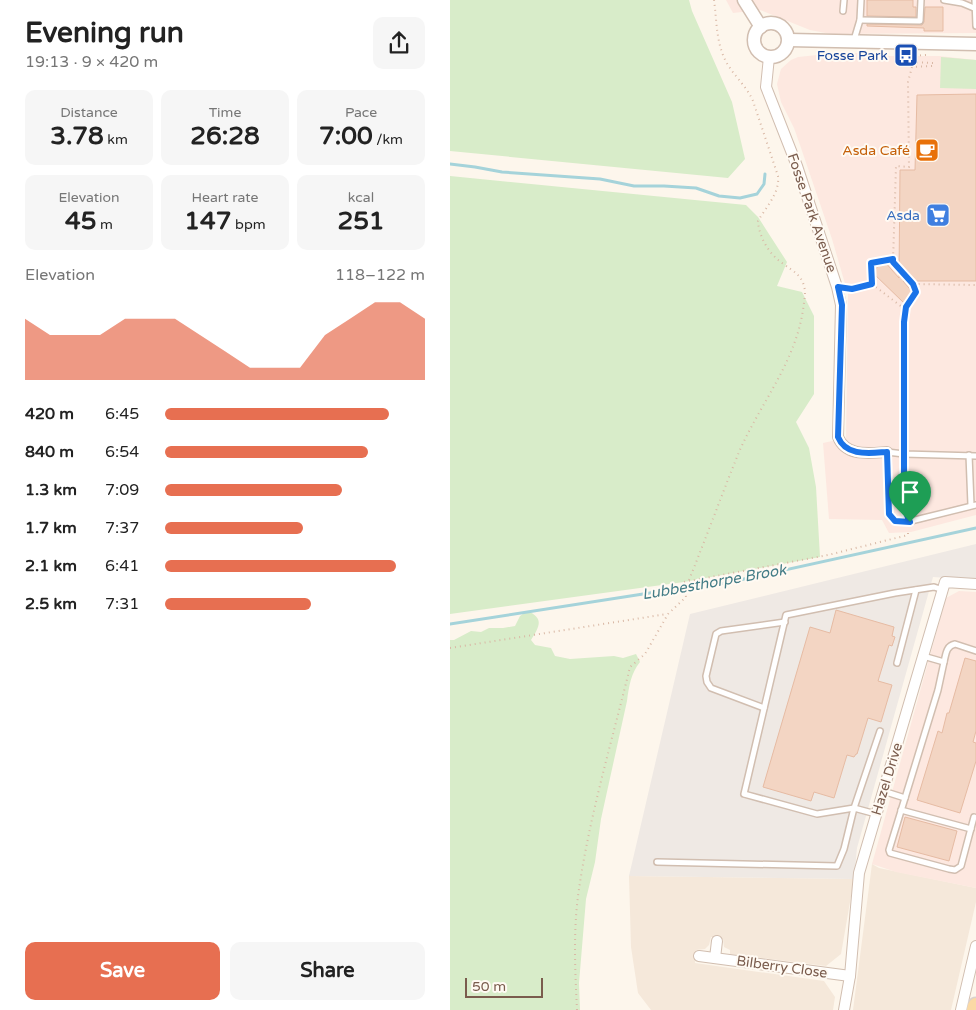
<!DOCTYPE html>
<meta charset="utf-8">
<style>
:root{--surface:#fff;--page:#f6f6f6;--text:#222;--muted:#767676;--accent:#e76f51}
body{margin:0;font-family:"Varela Round",sans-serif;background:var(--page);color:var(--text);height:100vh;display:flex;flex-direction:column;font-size:19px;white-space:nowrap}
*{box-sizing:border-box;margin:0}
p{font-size:16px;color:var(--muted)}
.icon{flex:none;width:28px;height:28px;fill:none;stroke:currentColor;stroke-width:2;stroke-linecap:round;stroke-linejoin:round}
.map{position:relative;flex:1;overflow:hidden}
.sheet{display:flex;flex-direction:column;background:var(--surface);width:450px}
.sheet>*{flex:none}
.scale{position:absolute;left:15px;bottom:12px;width:78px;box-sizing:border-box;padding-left:5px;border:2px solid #7a5c4d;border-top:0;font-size:14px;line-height:18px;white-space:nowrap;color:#7a5c4d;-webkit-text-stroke:4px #fffaf3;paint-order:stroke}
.pin{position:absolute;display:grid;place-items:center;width:42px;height:42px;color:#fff;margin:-51px -21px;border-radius:50% 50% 50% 0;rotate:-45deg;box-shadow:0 0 5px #0007}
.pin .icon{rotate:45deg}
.round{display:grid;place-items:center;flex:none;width:52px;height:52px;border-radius:10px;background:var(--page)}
.headline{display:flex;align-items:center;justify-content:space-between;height:85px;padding:0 25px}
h1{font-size:28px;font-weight:800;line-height:38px}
.metrics{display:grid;grid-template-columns:repeat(3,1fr);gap:8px;height:85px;padding:5px 25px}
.metrics div{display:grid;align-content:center;border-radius:10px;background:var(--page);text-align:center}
.metrics b{font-size:25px;font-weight:800}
.metrics small{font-size:14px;font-weight:400}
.metrics p{font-size:14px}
.chart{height:140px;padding:10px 25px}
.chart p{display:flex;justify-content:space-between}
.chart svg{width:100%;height:90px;margin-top:5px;fill:var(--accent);opacity:.7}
.button{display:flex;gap:10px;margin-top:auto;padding:10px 25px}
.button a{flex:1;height:58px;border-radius:10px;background:var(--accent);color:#fff;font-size:20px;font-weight:800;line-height:58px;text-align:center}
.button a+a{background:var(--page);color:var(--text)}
ul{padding:0 25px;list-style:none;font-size:16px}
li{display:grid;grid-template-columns:80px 60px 1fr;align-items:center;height:38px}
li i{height:12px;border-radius:6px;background:var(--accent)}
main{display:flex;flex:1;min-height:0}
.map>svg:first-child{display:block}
.residential{fill:#f5e8da}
.commercial{fill:#fde8e0}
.industrial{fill:#efe9e4}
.green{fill:#d8ecc9}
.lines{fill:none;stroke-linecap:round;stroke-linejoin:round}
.stream{stroke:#a5d3da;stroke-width:3}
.building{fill:#f3d5c3;stroke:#e6bba3}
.service-casing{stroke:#d1beb0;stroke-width:8}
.minor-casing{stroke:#d1beb0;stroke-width:12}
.tertiary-casing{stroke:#d1beb0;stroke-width:15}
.primary-casing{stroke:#dad1cd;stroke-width:19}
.path{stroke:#d9b8a5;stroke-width:2;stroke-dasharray:1 4;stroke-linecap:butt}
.service{stroke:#fff;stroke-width:5}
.minor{stroke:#fff;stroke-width:10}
.tertiary{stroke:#fff;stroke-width:12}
.primary{stroke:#fbd9a5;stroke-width:16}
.route-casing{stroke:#fff;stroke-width:10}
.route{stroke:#1a73e8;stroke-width:6}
.labels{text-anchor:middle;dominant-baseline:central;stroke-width:4;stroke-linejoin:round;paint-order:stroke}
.transit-label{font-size:14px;fill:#164399;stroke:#fffaf3;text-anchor:end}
.food-label{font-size:14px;fill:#c56008;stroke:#fffaf3;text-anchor:end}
.street-label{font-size:14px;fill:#7a5c4d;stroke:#fffaf3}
.shop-label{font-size:14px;fill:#366cbe;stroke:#fffaf3;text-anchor:end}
.water-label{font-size:15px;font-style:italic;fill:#437c86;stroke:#fffaf3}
</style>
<main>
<section class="sheet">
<div class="headline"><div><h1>Evening run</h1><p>19:13 · 9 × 420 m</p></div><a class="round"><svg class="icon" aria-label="share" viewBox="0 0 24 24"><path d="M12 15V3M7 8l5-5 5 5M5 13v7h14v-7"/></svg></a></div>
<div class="metrics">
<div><p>Distance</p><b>3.78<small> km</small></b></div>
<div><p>Time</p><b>26:28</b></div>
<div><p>Pace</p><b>7:00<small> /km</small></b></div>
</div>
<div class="metrics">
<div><p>Elevation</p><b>45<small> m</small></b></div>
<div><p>Heart rate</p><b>147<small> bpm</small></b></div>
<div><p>kcal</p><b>251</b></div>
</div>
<div class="chart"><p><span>Elevation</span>118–122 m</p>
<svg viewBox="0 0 160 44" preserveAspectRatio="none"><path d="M0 44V14L10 22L20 22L30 22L40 14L50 14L60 14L70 22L80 30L90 38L100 38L110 38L120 22L130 14L140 6L150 6L160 14V44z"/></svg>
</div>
<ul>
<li><b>420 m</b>6:45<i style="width:86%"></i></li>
<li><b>840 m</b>6:54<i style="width:78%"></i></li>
<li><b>1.3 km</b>7:09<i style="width:68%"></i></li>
<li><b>1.7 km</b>7:37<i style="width:53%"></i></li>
<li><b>2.1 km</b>6:41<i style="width:89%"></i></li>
<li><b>2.5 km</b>7:31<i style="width:56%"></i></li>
</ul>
<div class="button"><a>Save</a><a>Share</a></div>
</section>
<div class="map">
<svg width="526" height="1010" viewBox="0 0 526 1010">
<rect width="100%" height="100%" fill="#fdf6ec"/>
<!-- residential -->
<g class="residential">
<path d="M422 864 429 868 526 888V902L501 1010H403Z"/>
<path d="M179 876 404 879 391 954 376 966 280 954V950L274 947 273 939 261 937 259 945 255 949 246 950 245 963 374 981 385 997 383 1010H201L188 993 181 947Z"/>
</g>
<!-- commercial -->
<g class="commercial">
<path d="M276 0H526V33L381 34 360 30 310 10 283 13Z"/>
<path d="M387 53H410L429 56H489L526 60V515L461 532 439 533 432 520 379 519 373 443 396 438 398 294 382 239 350 145 344 128 331 102 327 84 331 69 341 60 348 57Z"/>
<path d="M509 591 526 592V888L446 872 422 864 496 598Z"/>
</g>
<!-- industrial -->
<path class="industrial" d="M526 544V580L483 577 407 848 404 879 179 876 240 614Z"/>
<!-- green -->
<g class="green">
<path d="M0 0H239L242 11 282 102 295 159 278 178 0 151Z"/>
<path d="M491 57 526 60V89L490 88Z"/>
<path d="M0 176 296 205 308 217 337 262 327 286 352 292 364 316V394L346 422 359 448 366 487 370 557 234 582 0 614Z"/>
<path d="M77 611C95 618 89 627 81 640L85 645 101 648 105 656 120 659 164 656 173 658 186 654 190 662C181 673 179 686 177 701L151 819 145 862 136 899 129 983 130 1010H0V640H4L21 631 31 632 39 628H53L65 626 70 616Z"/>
</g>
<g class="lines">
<!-- stream -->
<g class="stream">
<path d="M0 164 25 167 52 172 150 179 184 186H214L246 188 269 196 290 198 307 194 314 184 315 174"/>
<path d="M0 624 206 592 276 583 526 528"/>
</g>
</g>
<!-- building -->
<g class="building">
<path d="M417 0H463V7H466V17L417 16Z"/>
<path d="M475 7H493V31H474V28L417 26V24L472 25 474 22Z"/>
<path d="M526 94V281H453L464 294 454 303 422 272 434 261 449 278 450 170H465L467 95Z"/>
<path d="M386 610 444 627 442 636 445 637 442 646 439 645 428 681 442 685 431 722 418 718 407 754H406L404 757 397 755 384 798 364 792 361 801 313 787 360 627 380 633Z"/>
<path d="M515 658 526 661V731L523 742 526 743V761L510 813 467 800 488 731 492 733 497 713H499Z"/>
<path d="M455 817 507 831 499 861 447 847Z"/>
</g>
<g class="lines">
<!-- service casing -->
<g class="service-casing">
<g id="service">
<path d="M494 0 512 3 524 8"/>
<path d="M525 0 526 26"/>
<path d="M393 11 394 0"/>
<path d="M410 20 470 21 471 0"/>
<path d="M404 40 410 20 411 0"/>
<path d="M519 455 521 505"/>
<path d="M526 456 454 454 437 452 439 514 445 521 457 522 526 505"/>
<path d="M494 662C496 654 496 646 505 644L526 651"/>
<path d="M447 663 466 590"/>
<path d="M314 708 261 688 257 682 256 676 266 634 271 631 335 622"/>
<path d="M430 731 404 808 367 814 294 794 336 615 445 593 484 587 493 590"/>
<path d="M433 791 455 798 439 850 440 853 499 869 505 870 511 866 524 817"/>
<path d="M455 798 488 690 494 662 473 656"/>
<path d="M451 810 521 829"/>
<path d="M207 862 387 866 394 849 404 808 426 814"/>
</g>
</g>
<!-- minor casing -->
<g class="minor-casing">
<g id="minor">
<path d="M319 57 316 87 347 166 387 287 391 305 388 437C396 457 419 453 437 452"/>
<path d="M249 956 400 976"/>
<path d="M265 958 267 941"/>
<path d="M394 1010 400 976 409 873 495 582 526 584"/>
<path d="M511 1010 526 946"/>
</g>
</g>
<!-- tertiary casing -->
<g class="tertiary-casing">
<g id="tertiary">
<path d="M294 0 311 27"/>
<circle cx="321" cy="40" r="17"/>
<path d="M339 40 526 44"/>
</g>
</g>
<!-- primary casing -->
<g class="primary-casing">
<path id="primary" d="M525 1010 526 1006"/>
</g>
<!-- path -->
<g class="path">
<path d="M460 54V62L483 63V66L462 67 458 82 459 167 446 166 443 262 463 284 526 285"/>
<path d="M460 56 476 55"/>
<path d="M422 284 452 307H456"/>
<path d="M399 288 422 284 421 263 443 259"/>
<path d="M454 446V322L456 307 466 292 463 284"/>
<path d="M454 460V507L457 515"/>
<path d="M239 580C256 538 272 494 289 452 310 404 345 363 353 310 354 303 355 297 355 291 353 275 344 272 332 263 319 254 309 237 308 221 316 207 330 193 328 176L303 101C297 87 286 78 278 65 266 46 267 22 264 0"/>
<path d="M0 648 217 614"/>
<path d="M127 1010C125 969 123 929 129 889 140 814 162 741 180 667L195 654 218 614 236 597 234 582 378 555 458 535V529"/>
</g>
<!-- service -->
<use href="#service" class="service"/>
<!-- minor -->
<use href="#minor" class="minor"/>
<!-- tertiary -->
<use href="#tertiary" class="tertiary"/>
<!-- primary -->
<use href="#primary" class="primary"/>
</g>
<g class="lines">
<!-- route casing -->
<g class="route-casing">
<path id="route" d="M443 259V262L463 284 466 292 456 307 454 322V508L460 522 445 521 439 514 437 452C420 453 396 457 388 437L392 305 388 287 402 289 422 284 421 263Z"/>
</g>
<!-- route -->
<use href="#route" class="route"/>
</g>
<!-- icons -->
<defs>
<g id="bus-square" transform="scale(1.25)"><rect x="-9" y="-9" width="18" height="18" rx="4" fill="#1a4fb4" stroke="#fffaf3"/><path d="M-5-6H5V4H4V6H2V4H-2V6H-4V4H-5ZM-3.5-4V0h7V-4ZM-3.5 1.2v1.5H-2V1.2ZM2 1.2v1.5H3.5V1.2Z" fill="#fff"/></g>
<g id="cafe-square" transform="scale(1.25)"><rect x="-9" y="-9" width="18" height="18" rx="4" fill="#e8710a" stroke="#fffaf3"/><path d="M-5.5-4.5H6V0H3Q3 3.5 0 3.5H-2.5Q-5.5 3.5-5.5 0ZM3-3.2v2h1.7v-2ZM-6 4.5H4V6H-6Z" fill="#fff"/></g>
<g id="supermarket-square" transform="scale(1.25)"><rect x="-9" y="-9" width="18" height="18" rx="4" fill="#3f7fe0" stroke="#fffaf3"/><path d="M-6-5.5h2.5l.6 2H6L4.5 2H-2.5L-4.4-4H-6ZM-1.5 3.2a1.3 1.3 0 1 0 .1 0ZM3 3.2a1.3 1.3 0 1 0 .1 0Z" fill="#fff"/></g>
</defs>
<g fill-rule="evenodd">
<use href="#bus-square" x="456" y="55"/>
<use href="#cafe-square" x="477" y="150"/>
<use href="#supermarket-square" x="488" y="215"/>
</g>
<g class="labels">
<!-- transit labels -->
<g class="transit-label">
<text x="438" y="55">Fosse Park</text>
</g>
<!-- food labels -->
<g class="food-label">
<text x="460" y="150">Asda Café</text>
</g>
<!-- street labels -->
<g class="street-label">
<text transform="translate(362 213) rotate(71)">Fosse Park Avenue</text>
<text transform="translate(437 779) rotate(-73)">Hazel Drive</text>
<text transform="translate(332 967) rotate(8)">Bilberry Close</text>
</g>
<!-- shop labels -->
<g class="shop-label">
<text x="470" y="215">Asda</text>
</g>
<!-- water labels -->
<g class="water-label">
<text transform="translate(264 582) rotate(-10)">Lubbesthorpe Brook</text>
</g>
</g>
</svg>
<div class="scale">50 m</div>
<div class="pin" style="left:460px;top:522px;background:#1e9e55"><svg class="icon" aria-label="arrive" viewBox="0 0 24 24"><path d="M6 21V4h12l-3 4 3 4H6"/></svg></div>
</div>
</main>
